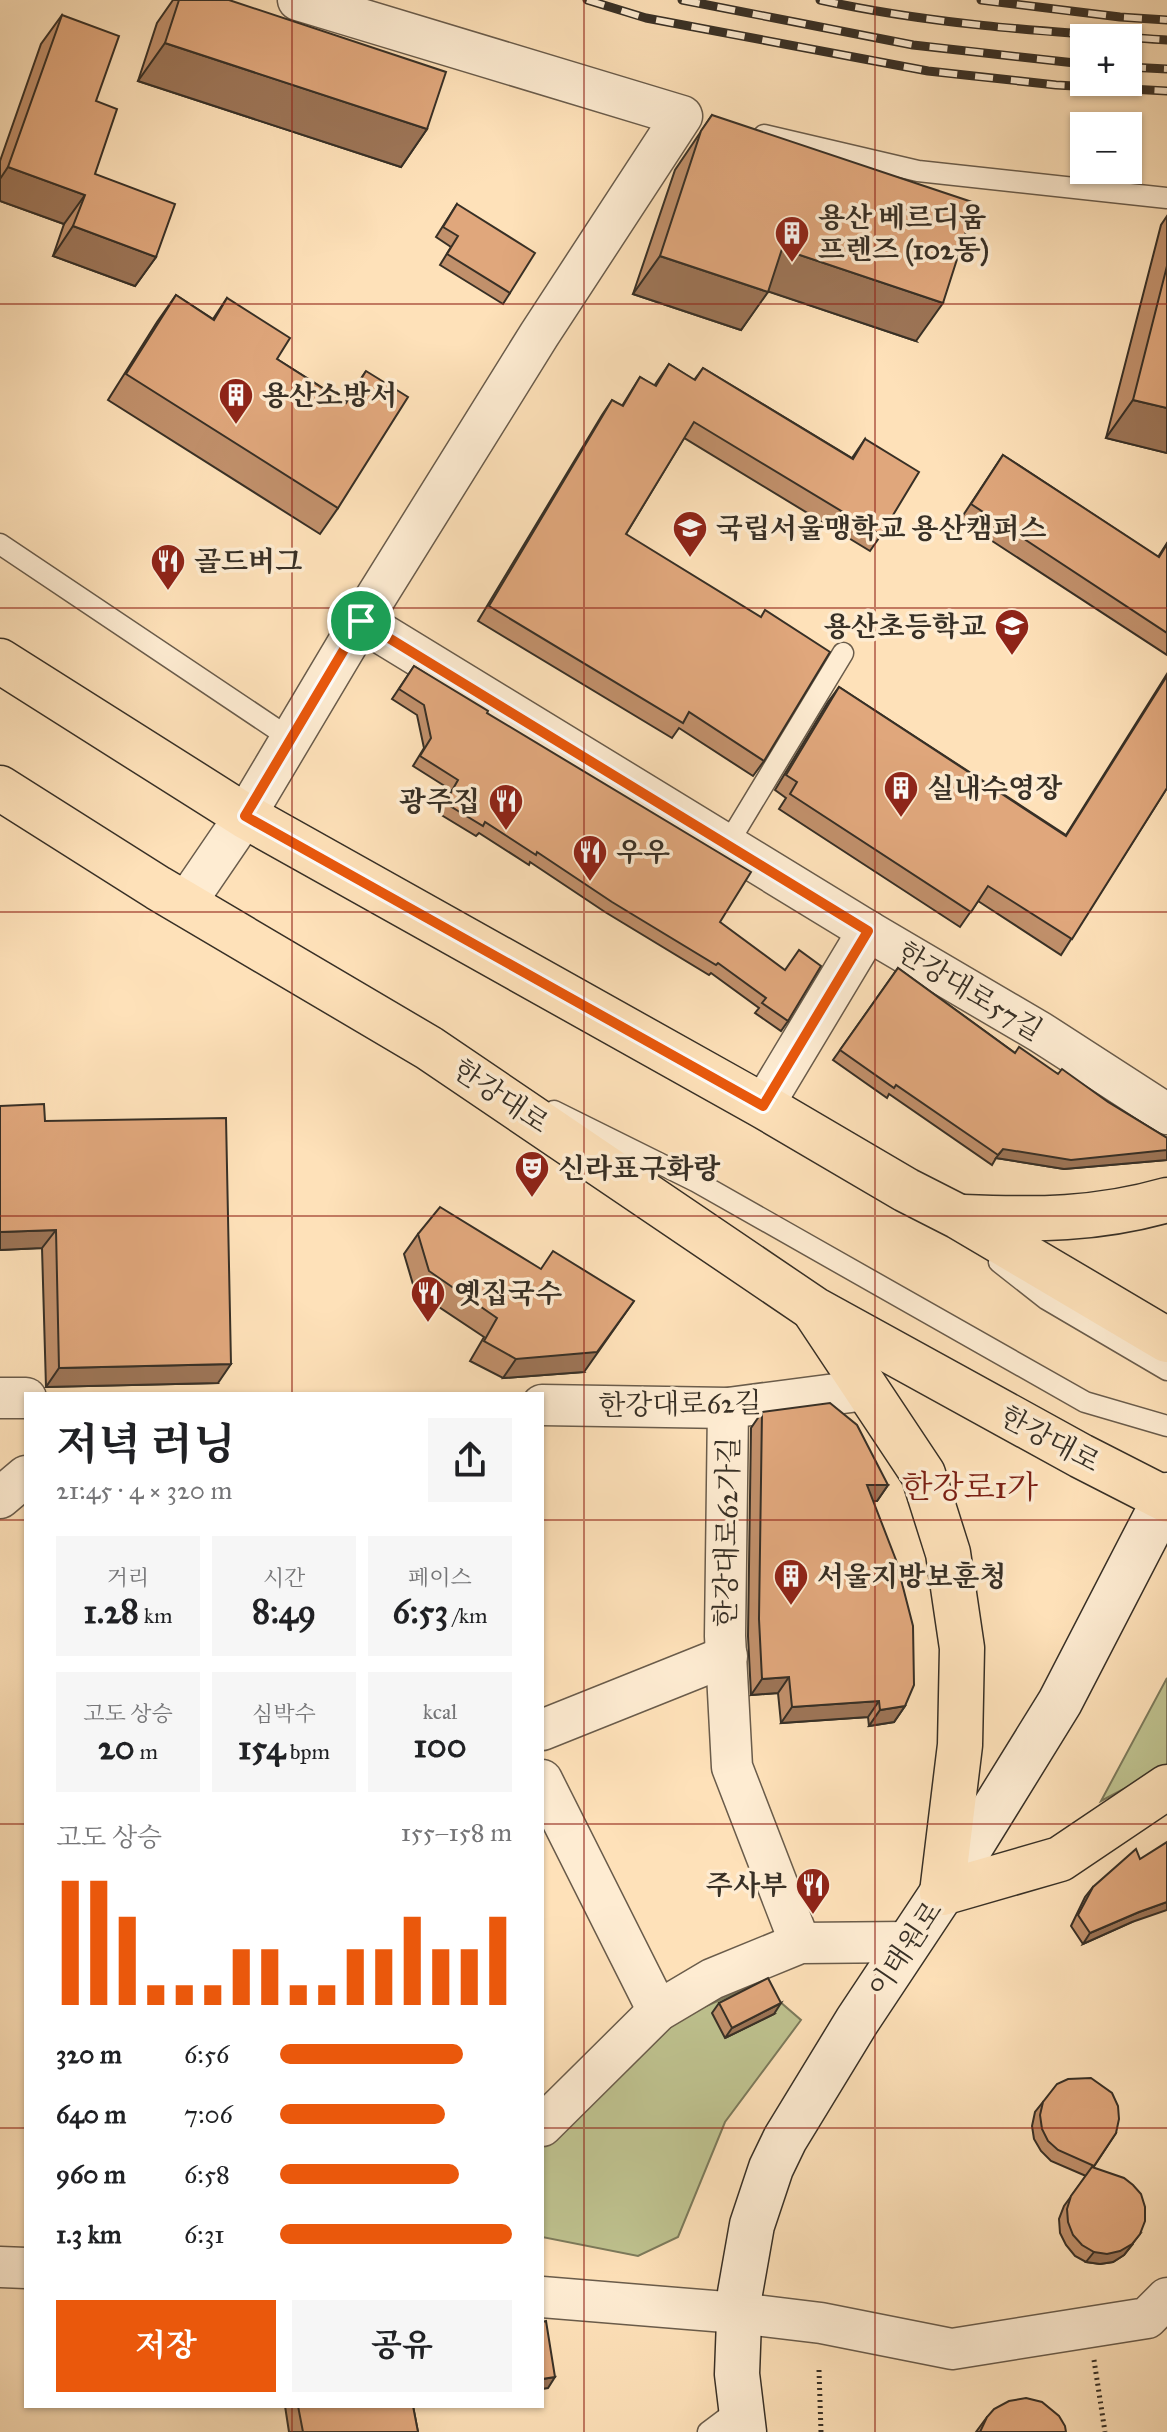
<!DOCTYPE html>
<html lang="ko">
<meta charset="utf-8">
<style>
:root{--surface:#fff;--page:#f6f6f6;--text:#202124;--muted:#757577;--accent:#ea580c}
body{margin:0;font-family:"IM FELL Great Primer","Noto Serif KR",serif;background:var(--page);color:var(--text);height:100vh;display:flex;flex-direction:column;font-size:30px;white-space:nowrap}
*{box-sizing:border-box;margin:0}
p{font-size:26px;color:var(--muted)}
.icon{flex:none;width:44px;height:44px;fill:none;stroke:currentColor;stroke-width:2;stroke-linecap:round;stroke-linejoin:round}
.map{position:relative;flex:1;overflow:hidden}
.side{position:absolute;left:24px;top:1392px;width:520px;height:1016px;display:flex;flex-direction:column;background:var(--surface);border-radius:0px;box-shadow:0 2px 6px #0004}
.side>*{flex:none}
.fabs{position:absolute;left:1070px;top:24px;display:grid;gap:16px}
.fabs a{display:grid;place-items:center;width:72px;height:72px;border-radius:0px;background:var(--surface);box-shadow:0 2px 6px #0004;font-size:40px}
.pin{position:absolute;display:grid;place-items:center;width:68px;height:68px;color:#fff;margin:-34px;border:4px solid #fff;border-radius:50%;box-shadow:0 2px 8px #0007}
.round{display:grid;place-items:center;flex:none;width:84px;height:84px;border-radius:0px;background:var(--page)}
.head{display:flex;align-items:center;justify-content:space-between;height:136px;padding:0 32px}
h1{font-size:44px;font-weight:700;line-height:60px}
.stats{display:grid;grid-template-columns:repeat(3,1fr);gap:12px;height:136px;padding:8px 32px}
.stats div{display:grid;align-content:center;border-radius:0px;background:var(--page);text-align:center}
.stats b{font-size:34px;font-weight:700}
.stats small{font-size:22px;font-weight:400}
.stats p{font-size:22px}
.chart{height:224px;padding:16px 32px}
.chart p{display:flex;justify-content:space-between}
.chart svg{width:100%;height:144px;margin-top:8px;stroke:var(--accent);stroke-width:6}
.action{display:flex;gap:16px;margin-top:auto;padding:16px 32px}
.action a{flex:1;height:92px;border-radius:0px;background:var(--accent);color:#fff;font-size:32px;font-weight:700;line-height:92px;text-align:center}
.action a+a{background:var(--page);color:var(--text)}
ul{padding:0 32px;list-style:none;font-size:26px}
li{display:grid;grid-template-columns:128px 96px 1fr;align-items:center;height:60px}
li i{height:20px;border-radius:10px;background:var(--accent)}
.map>svg:first-child{display:block}
.green{fill:#bfc390;stroke:#7c7a5b;stroke-width:2}
.lines{fill:none;stroke-linecap:round;stroke-linejoin:round}
.lane-casing{stroke:#6a5c4b;stroke-width:23}
.street-casing{stroke:#6a5c4b;stroke-width:43}
.secondary-casing{stroke:#383026;stroke-width:47}
.primary-casing{stroke:#383026;stroke-width:47}
.path{stroke:#383026;stroke-width:5;stroke-dasharray:2 4;stroke-linecap:butt}
.lane{stroke:#feecd2;stroke-width:20}
.street{stroke:#feecd2;stroke-width:40}
.secondary{stroke:#feecd2;stroke-width:44}
.primary{stroke:#fee1b9;stroke-width:44}
.rail-casing{stroke:#383026;stroke-width:9}
.rail{stroke:#feecd2;stroke-width:6;stroke-dasharray:18;stroke-linecap:butt}
.wall{fill:#c1906b;stroke:#383026;stroke-width:2}
.shaded-wall{fill:#9d7557;stroke:#383026;stroke-width:2}
.building{fill:#e0a77c;stroke:#383026;stroke-width:2}
.route-casing{stroke:#fff;stroke-width:16}
.route{stroke:#ea580c;stroke-width:10}
.grid{fill:none;stroke:#8f2418;stroke-width:2;stroke-opacity:0.55}
.labels{text-anchor:middle;dominant-baseline:central;stroke-width:7;stroke-linejoin:round;paint-order:stroke}
.poi-label{font-size:28px;font-weight:bold;fill:#383026;stroke:#feecd2;text-anchor:start}
.street-label{font-size:28px;fill:#383026;stroke:#feecd2}
.quarter-label{font-size:32px;fill:#7a1f14;stroke:#feecd2}
</style>
<div class="map">
<svg width="1167" height="2432" viewBox="0 0 1167 2432">
<rect width="100%" height="100%" fill="#fee1b9"/>
<filter id="stains"><feTurbulence type="fractalNoise" baseFrequency=".0025" numOctaves="4"/><feColorMatrix values="0 0 0 0 .2 0 0 0 0 .09 0 0 0 0 .02 0 0 0 .5 -.17"/></filter>
<radialGradient id="worn" r=".72"><stop offset=".6" stop-color="#630" stop-opacity="0"/><stop offset="1" stop-color="#630" stop-opacity=".3"/></radialGradient>
<!-- green -->
<g class="green">
<path d="M1167 1678V1766L1101 1801Z"/>
<path d="M758 1983 801 2020 725 2122 678 2237 638 2256 542 2237 543 2146 668 2023Z"/>
</g>
<g class="lines">
<!-- lane casing -->
<g class="lane-casing">
<g id="lane">
<path d="M764 135 918 171 1167 198"/>
<path d="M0 544 291 739"/>
<path d="M727 845 843 653"/>
<path d="M554 1111 697 1182 1085 1402 1167 1426"/>
<path d="M999 1262 1046 1299 1167 1370"/>
<path d="M708 2432 740 2408"/>
</g>
</g>
<!-- street casing -->
<g class="street-casing">
<g id="street">
<path d="M361 621 868 931 1040 1032 1167 1114"/>
<path d="M185 904 245 816 361 621 539 335 682 116 298 0"/>
<path d="M763 1106 868 931"/>
<path d="M0 1398H26"/>
<path d="M542 1405 728 1408 866 1390"/>
<path d="M728 1408 725 1636 732 1767 800 1943"/>
<path d="M0 1498 26 1476"/>
<path d="M542 1730 727 1656"/>
<path d="M542 1780 658 2011"/>
<path d="M542 2126 658 2011 712 1979 800 1943 909 1942"/>
<path d="M0 2267 26 2268"/>
<path d="M542 2297 738 2313 821 2323 952 2349 1147 2318 1167 2298"/>
</g>
</g>
<!-- secondary casing -->
<g class="secondary-casing">
<path id="secondary" d="M744 2432 737 2374 740 2293 752 2225 771 2168 785 2139 857 2021 942 1893 1060 1702 1167 1495"/>
</g>
<!-- primary casing -->
<g class="primary-casing">
<g id="primary">
<path d="M0 661 245 816 763 1106 906 1190 959 1217 1167 1340"/>
<path d="M0 788 158 888 429 1048 814 1309 1081 1456 1167 1500"/>
<path d="M963 1217C1036 1220 1097 1220 1167 1200"/>
<path d="M816 1313 923 1474 948 1553 962 1648 960 1745 942 1893 1060 1859 1167 1787"/>
</g>
</g>
<!-- path -->
<g class="path">
<path d="M1094 2360 1105 2432"/>
<path d="M819 2370 821 2432"/>
</g>
<!-- lane -->
<use href="#lane" class="lane"/>
<!-- street -->
<use href="#street" class="street"/>
<!-- secondary -->
<use href="#secondary" class="secondary"/>
<!-- primary -->
<use href="#primary" class="primary"/>
<!-- rail casing -->
<g class="rail-casing">
<g id="rail">
<path d="M587 0 646 18 928 71 1056 85 1167 91"/>
<path d="M682 0 913 45 1084 64"/>
<path d="M820 0C934 25 1051 32 1167 40"/>
<path d="M981 0 1120 17 1167 20"/>
<path d="M1128 67 1167 69"/>
</g>
</g>
<!-- rail -->
<use href="#rail" class="rail"/>
</g>
<!-- wall -->
<g class="wall">
<path d="M173 0H229L427 129 401 167 138 81 157 23Z"/>
<path d="M62 15 96 101 95 174 156 257 135 286 53 256 64 224 0 201V161L41 44Z"/>
<path d="M712 115 916 341 768 291 741 330 633 294 675 170Z"/>
<path d="M457 204 510 293 503 304 440 265 451 247 436 237Z"/>
<path d="M1167 216V453L1106 438 1161 225Z"/>
<path d="M176 295 213 319 227 298 277 359 345 402 366 371 338 508 320 534 108 400 157 322Z"/>
<path d="M669 364 694 380 703 368 852 458 865 439 881 535 870 551 684 438 626 534 764 761 753 776 679 728 672 738 478 621 602 415 612 400 622 406 640 377 654 386Z"/>
<path d="M1003 455 1158 557 1167 543V655L960 520Z"/>
<path d="M414 666 487 713 720 922 788 1021 781 1031 755 1013 759 1008 711 973 709 975 605 912 530 862 529 865 479 833 476 836 438 813 451 790 413 766 424 748 417 715 392 699Z"/>
<path d="M1167 674V788L1061 955 978 901 960 927 779 809 786 798 775 790 828 702 839 687 1066 835Z"/>
<path d="M898 968 1015 1053 1058 1074 1108 1102 1167 1138V1160L1064 1169 996 1158 992 1165 889 1094 887 1098 833 1060Z"/>
<path d="M0 1106 45 1121 218 1383 46 1387 42 1248 0 1250Z"/>
<path d="M418 1234 584 1372 503 1378 470 1361 484 1337 415 1291 404 1254Z"/>
<path d="M762 1412 888 1485 877 1501H873L905 1706 894 1722 869 1726 868 1717 781 1723 778 1693 751 1695 748 1636 751 1428Z"/>
<path d="M1093 1887 1132 1922 1083 1944 1071 1926 1085 1897Z"/>
<path d="M719 2003 774 2014 725 2038 712 2013Z"/>
<path d="M1043 2102 1116 2133 1093 2168 1133 2244 1124 2255 1113 2262 1100 2264 1086 2262 1075 2256 1066 2245 1060 2233 1059 2219 1064 2206 1086 2176 1051 2161 1041 2151 1034 2139 1032 2126 1035 2112Z"/>
<path d="M285 2406H413L418 2432H289Z"/>
<path d="M987 2417 1066 2432H976Z"/>
</g>
<!-- shaded-wall -->
<g class="shaded-wall">
<path d="M165 43 427 129 401 167 138 81Z"/>
<path d="M8 167 85 195 64 224 0 201V179Z"/>
<path d="M73 226 156 257 135 286 53 256Z"/>
<path d="M782 249 943 303 916 341 755 287Z"/>
<path d="M660 256 768 292 741 330 633 294Z"/>
<path d="M1133 400 1167 408V453L1106 438Z"/>
<path d="M1003 1149 1167 1150V1160L1064 1169 996 1158Z"/>
<path d="M56 1230 42 1248 0 1250V1232Z"/>
<path d="M634 1301 584 1372 503 1378 516 1359Z"/>
<path d="M231 1364 218 1383 46 1387 59 1368Z"/>
<path d="M867 1485H888L877 1501H856Z"/>
<path d="M789 1677 778 1693 751 1695 762 1679Z"/>
<path d="M879 1701 868 1717 781 1723 792 1707Z"/>
<path d="M905 1706 894 1722 869 1726 880 1710Z"/>
<path d="M1167 1902V1910L1132 1922 1083 1944 1090 1933 1139 1912Z"/>
<path d="M781 2003 774 2014 725 2038 732 2028Z"/>
<path d="M1140 2234 1124 2255 1113 2262 1100 2264 1086 2262 1094 2252Z"/>
<path d="M555 2377 548 2388 542 2389V2379Z"/>
</g>
<!-- building -->
<g class="building">
<path d="M179 0H229L446 72 427 129 165 43Z"/>
<path d="M62 15 119 36 96 101 117 109 95 174 175 204 156 257 73 226 85 195 8 167Z"/>
<path d="M712 115 975 203 943 303 782 249 768 292 660 256 701 131Z"/>
<path d="M457 204 535 253 510 293 447 254 458 236 443 227Z"/>
<path d="M1167 266V408L1133 400Z"/>
<path d="M176 295 214 320 227 298 290 338 277 359 346 403 366 371 408 397 338 508 126 374Z"/>
<path d="M669 364 695 380 703 368 853 459 865 439 919 472 881 535 694 422 626 534 761 617 765 610 830 652 764 761 689 712 683 723 489 606 612 400 623 406 640 377 656 386Z"/>
<path d="M1003 455 1159 557 1167 544V633L971 504Z"/>
<path d="M414 666 488 711 487 713 751 872 720 922 785 970 799 950 821 966 788 1021 762 1003 766 998 718 963 716 965 612 902 537 852 536 855 485 822 483 826 445 803 458 780 420 756 431 738 424 705 399 689Z"/>
<path d="M1167 676V788L1072 939 988 886 971 912 790 794 797 782 786 775 839 687 1066 836Z"/>
<path d="M898 968 1015 1053 1019 1047 1058 1074 1062 1069 1108 1102 1167 1138V1150L1071 1160 1003 1149 998 1155 896 1085 894 1088 840 1050Z"/>
<path d="M44 1104 45 1121 226 1118 231 1364 59 1368 56 1230 0 1232V1106Z"/>
<path d="M440 1207 541 1269 553 1251 634 1301 597 1352 516 1359 484 1341 497 1318 429 1271 418 1234Z"/>
<path d="M830 1403 857 1425 888 1485H867L896 1560 913 1626 914 1685 905 1706 880 1710 879 1701 792 1707 789 1677 762 1679 759 1619 762 1412Z"/>
<path d="M1167 1842V1902L1139 1912 1090 1933 1078 1915 1093 1887 1136 1849 1140 1859Z"/>
<path d="M768 1978 781 2003 732 2028 719 2003Z"/>
<path d="M1091 2078 1112 2093 1118 2106 1119 2119 1116 2133 1094 2166 1058 2150 1048 2141 1042 2129 1040 2115 1043 2102 1057 2084 1068 2079Z"/>
<path d="M1092 2167 1124 2178 1133 2185 1141 2194 1145 2207V2221L1140 2234 1132 2244 1120 2251 1107 2254 1094 2252 1082 2245 1073 2235 1068 2222 1067 2209 1071 2196Z"/>
<path d="M546 2321 555 2377 542 2379V2322Z"/>
<path d="M1026 2398 1042 2402 1059 2416 1065 2426 1066 2432H980L987 2417 994 2409 1009 2401Z"/>
<path d="M298 2406H413L418 2432H303Z"/>
</g>
<g class="lines">
<!-- route casing -->
<g class="route-casing">
<path id="route" d="M361 621 868 931 763 1106 245 816Z"/>
</g>
<!-- route -->
<use href="#route" class="route"/>
</g>
<!-- grid -->
<path class="grid" d="M292 0V1394M584 0V2432M875 0V2432M0 304H1167M0 608H1167M0 912H1167M0 1216H1167M0 1520H26M542 1520H1167M0 1824H26M542 1824H1167M0 2128H26M542 2128H1167M292 2406V2432"/>
<!-- icons -->
<defs>
<g id="building-pin" transform="scale(1.8)"><path d="M0 17L-7.5 6A9.5 9.5 0 1 1 7.5 6Z" fill="#8f2418" stroke="#feecd2"/><path d="M-4-6H4V6H1V3H-1V6H-4ZM-2.5-4.3h1.7v1.8h-1.7ZM.8-4.3h1.7v1.8H.8ZM-2.5-1h1.7V.8h-1.7ZM.8-1h1.7V.8H.8Z" fill="#fff"/></g>
<g id="school-pin" transform="scale(1.8)"><path d="M0 17L-7.5 6A9.5 9.5 0 1 1 7.5 6Z" fill="#8f2418" stroke="#feecd2"/><path d="M0-5L7-2L0 1L-7-2ZM-4 1L0 2.5L4 1V4Q0 6-4 4Z" fill="#fff"/></g>
<g id="restaurant-pin" transform="scale(1.8)"><path d="M0 17L-7.5 6A9.5 9.5 0 1 1 7.5 6Z" fill="#8f2418" stroke="#feecd2"/><path d="M-5-6h1v4h1v-4h1v4h1v-4h1v5L-1.5 .5V6h-2V.5L-5-1ZM5-6V6H3V1.5H1.5Q1.5-4 5-6Z" fill="#fff"/></g>
<g id="theatre-pin" transform="scale(1.8)"><path d="M0 17L-7.5 6A9.5 9.5 0 1 1 7.5 6Z" fill="#8f2418" stroke="#feecd2"/><path d="M-5-5.5Q0-4 5-5.5V0Q5 5 0 6Q-5 5-5 0ZM-3.3-2.5H-1v1.5H-3.3ZM1-2.5H3.3v1.5H1ZM-2.8 1Q0 5.5 2.8 1Z" fill="#fff"/></g>
</defs>
<g fill-rule="evenodd">
<use href="#building-pin" x="792" y="233"/>
<use href="#building-pin" x="236" y="395"/>
<use href="#school-pin" x="690" y="528"/>
<use href="#restaurant-pin" x="168" y="561"/>
<use href="#school-pin" x="1012" y="626"/>
<use href="#building-pin" x="901" y="788"/>
<use href="#restaurant-pin" x="506" y="801"/>
<use href="#restaurant-pin" x="590" y="852"/>
<use href="#theatre-pin" x="532" y="1168"/>
<use href="#restaurant-pin" x="428" y="1293"/>
<use href="#building-pin" x="791" y="1576"/>
<use href="#restaurant-pin" x="813" y="1885"/>
</g>
<g class="labels">
<!-- poi labels -->
<g class="poi-label">
<text x="818" y="217">용산 베르디움<tspan x="818" dy="32">프렌즈 (102동)</tspan></text>
<text x="262" y="395">용산소방서</text>
<text x="716" y="528">국립서울맹학교 용산캠퍼스</text>
<text x="194" y="561">골드버그</text>
<text x="986" y="626" text-anchor="end">용산초등학교</text>
<text x="927" y="788">실내수영장</text>
<text x="480" y="801" text-anchor="end">광주집</text>
<text x="616" y="852">우우</text>
<text x="558" y="1168">신라표구화랑</text>
<text x="454" y="1293">옛집국수</text>
<text x="817" y="1576">서울지방보훈청</text>
<text x="787" y="1885" text-anchor="end">주사부</text>
</g>
<!-- street labels -->
<g class="street-label">
<text transform="translate(970 991) rotate(31)">한강대로57길</text>
<text transform="translate(501 1096) rotate(34)">한강대로</text>
<text transform="translate(680 1404) rotate(-1)">한강대로62길</text>
<text transform="translate(1050 1439) rotate(28)">한강대로</text>
<text transform="translate(727 1532) rotate(-89)">한강대로62가길</text>
<text transform="translate(905 1949) rotate(-56)">이태원로</text>
</g>
<!-- quarter labels -->
<g class="quarter-label">
<text x="970" y="1487">한강로1가</text>
</g>
</g>
<rect width="100%" height="100%" filter="url(#stains)"/>
<rect width="100%" height="100%" fill="url(#worn)"/>
</svg>
<div class="fabs">
<a>+</a>
<a>−</a>
</div>
<div class="pin" style="left:361px;top:621px;background:#1e9e55"><svg class="icon" aria-label="arrive" viewBox="0 0 24 24"><path d="M6 21V4h12l-3 4 3 4H6"/></svg></div>
<section class="side">
<div class="head"><div><h1>저녁 러닝</h1><p>21:45 · 4 × 320 m</p></div><a class="round"><svg class="icon" aria-label="share" viewBox="0 0 24 24"><path d="M12 15V3M7 8l5-5 5 5M5 13v7h14v-7"/></svg></a></div>
<div class="stats">
<div><p>거리</p><b>1.28<small> km</small></b></div>
<div><p>시간</p><b>8:49</b></div>
<div><p>페이스</p><b>6:53<small> /km</small></b></div>
</div>
<div class="stats">
<div><p>고도 상승</p><b>20<small> m</small></b></div>
<div><p>심박수</p><b>154<small> bpm</small></b></div>
<div><p>kcal</p><b>100</b></div>
</div>
<div class="chart"><p><span>고도 상승</span>155–158 m</p>
<svg viewBox="0 0 160 44" preserveAspectRatio="none"><path d="M5 44V6M15 44V6M25 44V17M35 44V38M45 44V38M55 44V38M65 44V27M75 44V27M85 44V38M95 44V38M105 44V27M115 44V27M125 44V17M135 44V27M145 44V27M155 44V17"/></svg>
</div>
<ul>
<li><b>320 m</b>6:56<i style="width:79%"></i></li>
<li><b>640 m</b>7:06<i style="width:71%"></i></li>
<li><b>960 m</b>6:58<i style="width:77%"></i></li>
<li><b>1.3 km</b>6:31<i style="width:100%"></i></li>
</ul>
<div class="action"><a>저장</a><a>공유</a></div>
</section>
</div>
